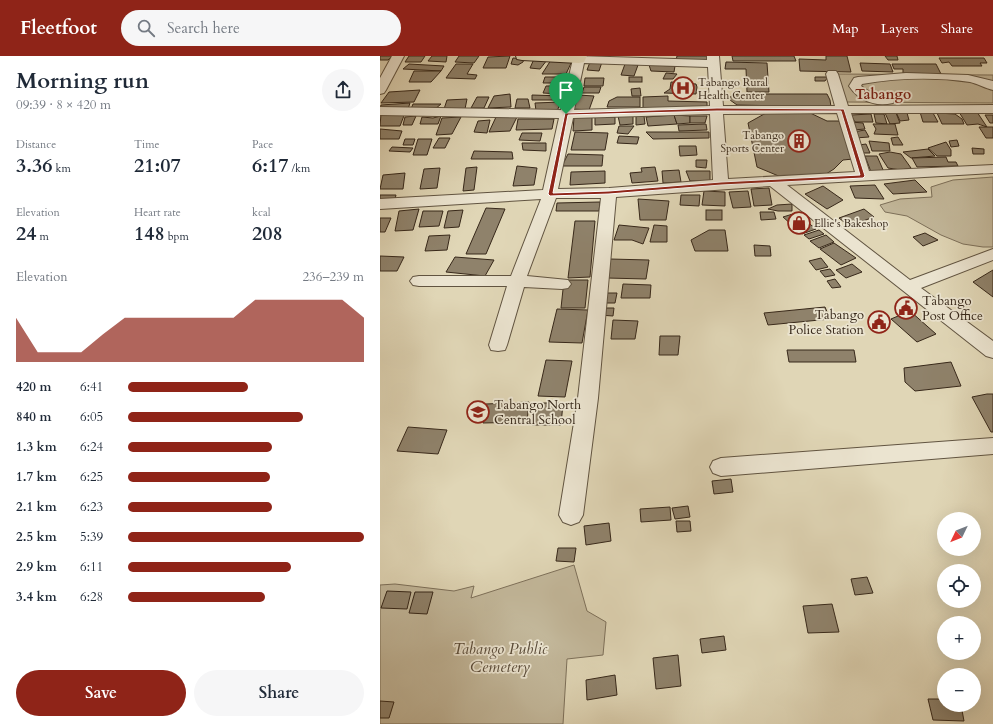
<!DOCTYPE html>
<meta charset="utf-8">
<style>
:root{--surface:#fff;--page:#f6f6f7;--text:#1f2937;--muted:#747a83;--accent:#8f2418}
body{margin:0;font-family:Cardo,serif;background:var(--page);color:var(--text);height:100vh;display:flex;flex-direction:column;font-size:15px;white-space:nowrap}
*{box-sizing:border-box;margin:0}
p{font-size:13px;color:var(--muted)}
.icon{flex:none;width:22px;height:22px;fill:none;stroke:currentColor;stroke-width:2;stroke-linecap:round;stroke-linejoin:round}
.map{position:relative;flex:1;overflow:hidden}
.sheet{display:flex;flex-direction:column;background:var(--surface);width:380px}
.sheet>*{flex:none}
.needle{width:26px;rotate:227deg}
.fabs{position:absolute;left:557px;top:456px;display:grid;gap:8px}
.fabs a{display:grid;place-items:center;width:44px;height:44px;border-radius:50%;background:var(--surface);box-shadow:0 4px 16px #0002;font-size:20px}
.pin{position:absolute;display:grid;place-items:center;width:34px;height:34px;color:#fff;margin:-41px -17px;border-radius:50% 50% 50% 0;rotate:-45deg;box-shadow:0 0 4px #0007}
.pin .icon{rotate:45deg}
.round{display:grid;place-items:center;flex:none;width:42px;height:42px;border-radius:21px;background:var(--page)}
.overview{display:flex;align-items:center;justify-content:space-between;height:68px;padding:0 16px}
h1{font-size:22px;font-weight:800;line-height:30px}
.metrics{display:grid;grid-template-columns:repeat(3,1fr);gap:6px;height:68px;padding:4px 16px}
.metrics div{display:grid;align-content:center}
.metrics b{font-size:20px;font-weight:800}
.metrics small{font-size:11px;font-weight:400}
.metrics p{font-size:11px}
.chart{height:112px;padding:8px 16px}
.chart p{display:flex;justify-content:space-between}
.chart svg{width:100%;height:72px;margin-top:4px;fill:var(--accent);opacity:.7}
.cta{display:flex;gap:8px;margin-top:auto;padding:8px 16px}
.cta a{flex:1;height:46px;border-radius:24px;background:var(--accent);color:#fff;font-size:16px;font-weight:800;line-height:46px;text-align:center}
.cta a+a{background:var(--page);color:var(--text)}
ul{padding:0 16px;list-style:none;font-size:13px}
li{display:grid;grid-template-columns:64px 48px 1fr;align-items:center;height:30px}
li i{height:10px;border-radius:5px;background:var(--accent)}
header{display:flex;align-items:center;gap:24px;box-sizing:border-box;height:56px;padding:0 20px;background:var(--accent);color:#fff}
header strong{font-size:19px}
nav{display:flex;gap:22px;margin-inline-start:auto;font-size:14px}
.search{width:280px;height:36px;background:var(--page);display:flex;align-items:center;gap:10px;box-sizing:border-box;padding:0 14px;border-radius:22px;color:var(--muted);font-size:15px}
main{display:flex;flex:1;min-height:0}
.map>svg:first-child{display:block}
.green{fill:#c3b89b;stroke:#7d705a}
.building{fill:#8f826b;stroke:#37281a}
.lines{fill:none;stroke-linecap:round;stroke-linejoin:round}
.minor-casing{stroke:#615441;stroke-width:2}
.major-casing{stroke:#37281a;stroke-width:2}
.minor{fill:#ebe4d0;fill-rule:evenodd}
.major{fill:#e0d6b6;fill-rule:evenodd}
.route{fill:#8f2418;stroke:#fff;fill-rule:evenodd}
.labels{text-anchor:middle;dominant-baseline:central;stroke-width:3.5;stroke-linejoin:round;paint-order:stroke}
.far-poi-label{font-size:11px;fill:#37281a;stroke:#ebe4d0;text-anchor:start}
.poi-label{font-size:13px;fill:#37281a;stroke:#ebe4d0;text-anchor:start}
.far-district-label{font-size:14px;font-weight:bold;fill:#7a1f14;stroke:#ebe4d0}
.near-park-label{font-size:16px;font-style:italic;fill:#5a4c3a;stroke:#ebe4d0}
</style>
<header>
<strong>Fleetfoot</strong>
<div class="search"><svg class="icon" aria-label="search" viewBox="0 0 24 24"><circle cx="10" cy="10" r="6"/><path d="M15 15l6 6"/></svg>Search here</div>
<nav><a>Map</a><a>Layers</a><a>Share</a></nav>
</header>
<main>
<section class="sheet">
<div class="overview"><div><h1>Morning run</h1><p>09:39 · 8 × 420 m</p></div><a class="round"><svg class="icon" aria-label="share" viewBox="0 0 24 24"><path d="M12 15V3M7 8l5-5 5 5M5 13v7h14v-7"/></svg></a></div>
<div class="metrics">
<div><p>Distance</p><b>3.36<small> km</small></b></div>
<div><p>Time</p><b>21:07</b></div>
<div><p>Pace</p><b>6:17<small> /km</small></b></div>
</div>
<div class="metrics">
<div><p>Elevation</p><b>24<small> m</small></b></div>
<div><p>Heart rate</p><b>148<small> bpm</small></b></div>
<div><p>kcal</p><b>208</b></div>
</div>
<div class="chart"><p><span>Elevation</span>236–239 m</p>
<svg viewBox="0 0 160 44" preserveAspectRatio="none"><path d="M0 44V17L10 38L20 38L30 38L40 27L50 17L60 17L70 17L80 17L90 17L100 17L110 6L120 6L130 6L140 6L150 6L160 17V44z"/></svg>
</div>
<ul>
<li><b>420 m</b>6:41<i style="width:51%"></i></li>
<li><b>840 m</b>6:05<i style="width:74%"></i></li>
<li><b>1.3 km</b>6:24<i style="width:61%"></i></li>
<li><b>1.7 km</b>6:25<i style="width:60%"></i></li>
<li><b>2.1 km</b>6:23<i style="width:61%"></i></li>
<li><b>2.5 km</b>5:39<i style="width:100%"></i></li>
<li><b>2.9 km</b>6:11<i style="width:69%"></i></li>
<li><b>3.4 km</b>6:28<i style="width:58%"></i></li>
</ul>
<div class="cta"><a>Save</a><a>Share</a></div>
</section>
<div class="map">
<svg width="613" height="668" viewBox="0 0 613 668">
<rect width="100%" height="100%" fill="#e0d6b6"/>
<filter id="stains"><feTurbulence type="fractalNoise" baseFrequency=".005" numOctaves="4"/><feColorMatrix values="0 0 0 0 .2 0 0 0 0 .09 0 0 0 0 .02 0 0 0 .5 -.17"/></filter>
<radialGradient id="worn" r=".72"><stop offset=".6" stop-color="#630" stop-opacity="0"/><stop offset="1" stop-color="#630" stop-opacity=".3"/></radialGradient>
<!-- green -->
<g class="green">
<path d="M457 18 613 19V47L465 46Z"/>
<path d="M613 121V191H603L583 188 561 179 527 160 505 156 500 149 520 143 552 141 551 131 573 124Z"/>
<path d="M194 509 207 555 226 566 223 599 187 603 183 668H0V529L15 528 74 535 94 530 91 542Z"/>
</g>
<!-- building -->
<g class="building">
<path d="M0 0H12L8 4H0Z"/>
<path d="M29 0H45L41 6H25Z"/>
<path d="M52 0H67L66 6 48 5Z"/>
<path d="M79 0H99L94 7 75 6Z"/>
<path d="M130 0 126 12H103L108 1Z"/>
<path d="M297 0H328L327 5 296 4Z"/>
<path d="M352 0H414L416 5H353Z"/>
<path d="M446 0H467L471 16 420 15 419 3 446 4Z"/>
<path d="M505 0H517L518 4H508Z"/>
<path d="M133 2 144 3 143 6 138 9 131 8Z"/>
<path d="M559 2H604L607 7H600L602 10H572L569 6 562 7Z"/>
<path d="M154 3 167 4 160 13 150 12Z"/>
<path d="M171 4 192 5 186 18H162Z"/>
<path d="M210 6H222L219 15 207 14Z"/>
<path d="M346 6 387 7 389 36H367L366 13H345Z"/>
<path d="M480 7 510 8 513 16 482 15Z"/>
<path d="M29 8 64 10 61 15 23 13Z"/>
<path d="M76 8H93L87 18 97 19 95 23 66 22Z"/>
<path d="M245 8 258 9 254 20 241 19Z"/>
<path d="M512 8H556L561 18 523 17V13H514Z"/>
<path d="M269 9 295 10 294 16 271 15Z"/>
<path d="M34 15H61L51 26H29Z"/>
<path d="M286 17 297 18 293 23H283Z"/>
<path d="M165 21H187L183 27H163Z"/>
<rect x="249" y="21" width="13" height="5"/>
<path d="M435 21H448L445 25H435Z"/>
<path d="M205 22H224L223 30H204Z"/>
<path d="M291 26 316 28 317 31 316 38 284 37 290 33Z"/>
<path d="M166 30H182L180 38 163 37Z"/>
<path d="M204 31H221L219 37H202Z"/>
<path d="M260 32 261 40H252L251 33Z"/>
<path d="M40 34 34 46 1 47 9 36Z"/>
<path d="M130 38 131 51 108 52 114 40Z"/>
<path d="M358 38H447L450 44 451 51 357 49 350 44 351 40Z"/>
<path d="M152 39 182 40V44H152Z"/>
<path d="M198 39 214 40 209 54 193 53Z"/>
<path d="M288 40V45L327 46V52H263V41Z"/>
<path d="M97 41H109L104 52H91Z"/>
<path d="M237 41H260V51H227L229 45Z"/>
<path d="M87 43 85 53H64L67 44Z"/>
<path d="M137 43H148L150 52H135Z"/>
<path d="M181 46 177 55H156L155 47Z"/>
<path d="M30 47 28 53H0L1 49Z"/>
<path d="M33 48H61L54 54 31 53Z"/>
<path d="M426 55 447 65H459L473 103 463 104 454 113 446 118 401 121 377 111 368 67 386 57Z"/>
<path d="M516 56 527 57 529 64 520 65Z"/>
<path d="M540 56 553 57 558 66H543Z"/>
<path d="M579 56H597L607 71 598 68 587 69Z"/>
<path d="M25 57 20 70H0L1 58Z"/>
<path d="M505 57H516L520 67 510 68Z"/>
<path d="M557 57 575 58 582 63 584 68H562Z"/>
<path d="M491 58 493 66H475L471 59Z"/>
<path d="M494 58H504L507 68 496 67Z"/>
<path d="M294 59 297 68 268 70 266 61Z"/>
<path d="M294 59 310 60V67L297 68Z"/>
<path d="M605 59H613V67H610Z"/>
<path d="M36 60 32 69H23L25 61Z"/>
<path d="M61 60 58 68H40L42 61 53 62Z"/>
<path d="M238 60H253V68L240 69Z"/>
<path d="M256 60H264L265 68 256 69Z"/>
<path d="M310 60H327L325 67H310Z"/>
<path d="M81 61 72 78 56 79 62 62Z"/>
<path d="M116 61H137L130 75 109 76Z"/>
<path d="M194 61H212V74L193 75Z"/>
<path d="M215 61H235V68L215 69Z"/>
<path d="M138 63H174L172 73 136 74Z"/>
<path d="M110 64 107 77 94 76 98 65Z"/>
<path d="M471 66 483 67 485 73 473 74Z"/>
<path d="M326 68 327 74 299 75 298 69Z"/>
<path d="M493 68H515L518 79 494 78 496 73Z"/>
<path d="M239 70H254L248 78 237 77Z"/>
<path d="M599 71H613V82H606Z"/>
<path d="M0 73 22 75 19 83H0Z"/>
<path d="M485 74 489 81 475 82 473 76Z"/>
<path d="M195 76 228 77 225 94H191Z"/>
<path d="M266 76H329V82L273 83Z"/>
<path d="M142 77H162L160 85 139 84Z"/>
<path d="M239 80 259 81 257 88 237 87Z"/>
<path d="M518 81 523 89H513L511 82Z"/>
<path d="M59 82H70L65 92H53Z"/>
<path d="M25 83H35L33 89H23Z"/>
<path d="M38 83H52L47 99H33Z"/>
<path d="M577 84 579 90 571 91 569 85Z"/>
<path d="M489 85 509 87 510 95H492Z"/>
<path d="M566 86 571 94V100H557L548 92Z"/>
<path d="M142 87H166V95L143 94Z"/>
<path d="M486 88 490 97H482L479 89Z"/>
<path d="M299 90H316L317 99 300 100Z"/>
<path d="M12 91 33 92 30 96 9 95Z"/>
<path d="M592 92 604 93V98H593Z"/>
<path d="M548 93 555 100 531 102 523 96Z"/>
<path d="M94 95 132 96 133 103H91Z"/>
<path d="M510 96 521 98 531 112 521 114 508 112 499 98Z"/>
<path d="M188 98 223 99 222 110H182Z"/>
<path d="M485 100H497L504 116H491Z"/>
<path d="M566 101 568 106H576L578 110 537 111 532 102Z"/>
<path d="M316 104H327L326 112 316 111Z"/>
<path d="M137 110 157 112 154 129 133 130Z"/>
<path d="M97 111 94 134 83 135 86 112Z"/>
<path d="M275 111 278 125 252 127 250 117 262 116 261 112Z"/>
<path d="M60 112 57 132 40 133 44 113Z"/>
<path d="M299 114 301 126 283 127 282 115Z"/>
<path d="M225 115V127L190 129 191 116Z"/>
<path d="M306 115H330V125H310Z"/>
<path d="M25 117 23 133H0L3 119Z"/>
<path d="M535 124 547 136 513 138 504 128Z"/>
<path d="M495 129 504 143 475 142 470 130Z"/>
<path d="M443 130 463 144 447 153 425 138Z"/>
<path d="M389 132 392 149 374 150 371 133Z"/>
<path d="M324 135 345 136V150L322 149Z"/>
<path d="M368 135 371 151 353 152 349 136Z"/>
<path d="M0 139H16L15 143H0Z"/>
<path d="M301 139H320L319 150 300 149Z"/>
<path d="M258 143 289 145 286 164H260Z"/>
<path d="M220 146 219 155H176L177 147Z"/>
<path d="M412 148V155H398L388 153 397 149Z"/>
<path d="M106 152 125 153 106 198H86Z"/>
<path d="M39 153 33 174 15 175 19 155Z"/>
<path d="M484 153 494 161 469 170 459 162Z"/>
<path d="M83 154 79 171 64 172 68 155Z"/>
<rect x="326" y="154" width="16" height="10"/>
<path d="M43 155H63L59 170 39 171Z"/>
<path d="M380 156H394L396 163 381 164Z"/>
<path d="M416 157 436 173 422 178 403 161Z"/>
<path d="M0 162H11L5 176H0Z"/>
<path d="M195 165H215L210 221 188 222Z"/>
<path d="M239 169 269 172 263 188 252 184H234Z"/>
<path d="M274 169 287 170V186H270Z"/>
<path d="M329 174H345L348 195H315L311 184Z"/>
<path d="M439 174 444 178 429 183 424 179Z"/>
<path d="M545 177 558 184 543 190 533 181Z"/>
<path d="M70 179 67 194 45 195 49 180Z"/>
<path d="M446 179 454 186 439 192 430 185Z"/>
<path d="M454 187 476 202 461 209 440 193Z"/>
<path d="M374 189 390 190 391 200H375Z"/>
<path d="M0 200 24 201 17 215H0Z"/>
<path d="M75 201 114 204 105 220 66 216Z"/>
<path d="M441 202 448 211 436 214 429 205Z"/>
<path d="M230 203 269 204 266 223 227 222Z"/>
<path d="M472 208 482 216 466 222 456 214Z"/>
<path d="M450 213 455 219 445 221 440 215Z"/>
<path d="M613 214V241L593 226Z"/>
<path d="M455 223 461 231 452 232 447 225Z"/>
<path d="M184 224H208L205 252H181Z"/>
<path d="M243 228 271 229 270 242H241Z"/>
<path d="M221 237H237L235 247H219Z"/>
<path d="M445 251 450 263 388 269 384 257Z"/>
<path d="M220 252H234L233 260 219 259Z"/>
<path d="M177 253 208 254 202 287 169 286Z"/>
<path d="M530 255 556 278 537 286 511 263Z"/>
<path d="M233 264 258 265 255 283H231Z"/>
<path d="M280 280H300L298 299H279Z"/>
<path d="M407 294H474L476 306H409Z"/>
<path d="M166 304 192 305 185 341 158 340Z"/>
<path d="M571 306 581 330 535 335 525 326 524 312Z"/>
<path d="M607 338H613V376H611L592 341Z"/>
<path d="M149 346 147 366 103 367 106 348Z"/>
<path d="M155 347H183L181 369H152Z"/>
<path d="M28 371 67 374 58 398 17 395Z"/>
<path d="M351 423 353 436 334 438 332 425Z"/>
<path d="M308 450 310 461 295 463 292 452Z"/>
<path d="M290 451 291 464 261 466 260 453Z"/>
<path d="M296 465H310L311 475 297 476Z"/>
<path d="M229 467 231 485 206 489 204 470Z"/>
<path d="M178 492H196L194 506 176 505Z"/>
<path d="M487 521 493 537 475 539 471 523Z"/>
<path d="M7 535 31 536 27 553 1 552Z"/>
<path d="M35 536H53L47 558 29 557Z"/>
<path d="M452 548 459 576 428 577 423 550Z"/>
<path d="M344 580 346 594 322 597 320 583Z"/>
<path d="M298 599 301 630 276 633 273 602Z"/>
<path d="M235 619 237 639 207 644 206 624Z"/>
<path d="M548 643H564V649H581L584 665 553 664Z"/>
<path d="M0 645 14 646 9 662H0Z"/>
</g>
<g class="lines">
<!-- minor casing -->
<g class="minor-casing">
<g id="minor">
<path d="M12 0H24L6 34 4 37 0 38V22Z"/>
<path d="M197 0 327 4V0H339L343 50H455L446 18 448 15H456L458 18 468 50 613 49V57H471L489 115 613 109V117L407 129 530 224 613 193V204L541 232 613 285V302L606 300 390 130 236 141 218 342 203 459 199 466 191 469 183 466 179 459 198 342 221 142H176L147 220 188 224 191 228 188 232 182 233 144 231 127 289 125 294 118 295 111 294 109 289 127 230H39L33 229 30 225 33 221 39 220H131L161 143 0 153V143L163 134 179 62 0 59V51L181 54 193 3ZM204 7 328 11 330 50 194 54ZM457 57 475 116 348 123 343 58ZM330 58 333 124 229 132 178 133 193 62Z"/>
<path d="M526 17 588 19 613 25V34C605 32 598 28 590 26 556 21 516 22 482 28L481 30 494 39 513 41 514 44 513 47C495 51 479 45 469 30L474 22 478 21Z"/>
<path d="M613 382V398L341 420 333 417 330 411 333 405 341 402Z"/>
</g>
</g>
<!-- major casing -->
<g class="major-casing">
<path id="major" d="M136 0H207L204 6 199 7 142 4 137 3Z"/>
</g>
<!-- minor -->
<use href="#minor" class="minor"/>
<!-- major -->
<use href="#major" class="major"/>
</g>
<!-- route -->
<path class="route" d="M337 52 464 53 485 120 483 122 341 129 229 138 170 140 168 138 185 57ZM337 55H461L480 119 341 126 229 135 173 137 188 59Z"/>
<!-- icons -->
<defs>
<g id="hospital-ring" transform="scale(1.15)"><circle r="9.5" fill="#ebe4d0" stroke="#8f2418" stroke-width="1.5"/><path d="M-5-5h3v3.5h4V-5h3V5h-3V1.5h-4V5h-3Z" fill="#8f2418"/></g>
<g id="building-ring" transform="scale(1.15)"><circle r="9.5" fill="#ebe4d0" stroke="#8f2418" stroke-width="1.5"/><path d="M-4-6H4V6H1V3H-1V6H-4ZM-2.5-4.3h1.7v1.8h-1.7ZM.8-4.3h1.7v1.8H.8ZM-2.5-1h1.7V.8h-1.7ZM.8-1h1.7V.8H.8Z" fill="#8f2418"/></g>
<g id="shop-ring" transform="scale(1.15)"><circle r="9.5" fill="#ebe4d0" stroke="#8f2418" stroke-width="1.5"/><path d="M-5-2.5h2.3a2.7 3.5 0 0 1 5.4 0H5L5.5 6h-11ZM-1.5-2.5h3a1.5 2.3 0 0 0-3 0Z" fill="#8f2418"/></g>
<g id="civic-ring" transform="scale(1.15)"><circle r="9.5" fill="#ebe4d0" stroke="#8f2418" stroke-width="1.5"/><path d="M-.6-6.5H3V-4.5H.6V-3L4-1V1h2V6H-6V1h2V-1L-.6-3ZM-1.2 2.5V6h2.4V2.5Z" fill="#8f2418"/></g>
<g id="school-ring" transform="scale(1.15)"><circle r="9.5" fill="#ebe4d0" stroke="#8f2418" stroke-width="1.5"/><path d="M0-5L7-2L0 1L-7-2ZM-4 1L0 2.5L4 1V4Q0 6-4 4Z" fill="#8f2418"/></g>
</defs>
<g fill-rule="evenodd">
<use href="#hospital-ring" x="303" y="32"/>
<use href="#building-ring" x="419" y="85"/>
<use href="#shop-ring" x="419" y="167"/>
<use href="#civic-ring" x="526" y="252"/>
<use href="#civic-ring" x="499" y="266"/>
<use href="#school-ring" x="98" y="356"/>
</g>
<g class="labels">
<!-- far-poi labels -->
<g class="far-poi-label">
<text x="318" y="26">Tabango Rural<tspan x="318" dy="13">Health Center</tspan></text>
<text x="404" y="79" text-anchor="end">Tabango<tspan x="404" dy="13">Sports Center</tspan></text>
<text x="434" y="167">Ellie's Bakeshop</text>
</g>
<!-- poi labels -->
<g class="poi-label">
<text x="542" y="245">Tabango<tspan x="542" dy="15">Post Office</tspan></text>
<text x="484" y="259" text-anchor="end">Tabango<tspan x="484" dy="15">Police Station</tspan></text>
<text x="114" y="349">Tabango North<tspan x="114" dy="15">Central School</tspan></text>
</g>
<!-- far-district labels -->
<g class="far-district-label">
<text x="503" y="38">Tabango</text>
</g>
<!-- near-park labels -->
<g class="near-park-label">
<text x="120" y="593">Tabango Public<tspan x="120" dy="18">Cemetery</tspan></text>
</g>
</g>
<rect width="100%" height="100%" filter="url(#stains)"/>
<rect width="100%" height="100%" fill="url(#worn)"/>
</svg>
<div class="fabs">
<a><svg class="needle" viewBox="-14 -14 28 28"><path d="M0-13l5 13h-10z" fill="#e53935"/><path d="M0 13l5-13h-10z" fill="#747a83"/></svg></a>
<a><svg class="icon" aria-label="locate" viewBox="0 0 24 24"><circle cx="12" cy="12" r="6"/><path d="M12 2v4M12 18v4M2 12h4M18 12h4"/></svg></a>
<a>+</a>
<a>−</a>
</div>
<div class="pin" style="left:186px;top:58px;background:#1e9e55"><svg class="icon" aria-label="arrive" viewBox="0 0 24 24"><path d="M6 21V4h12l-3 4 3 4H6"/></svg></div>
</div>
</main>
